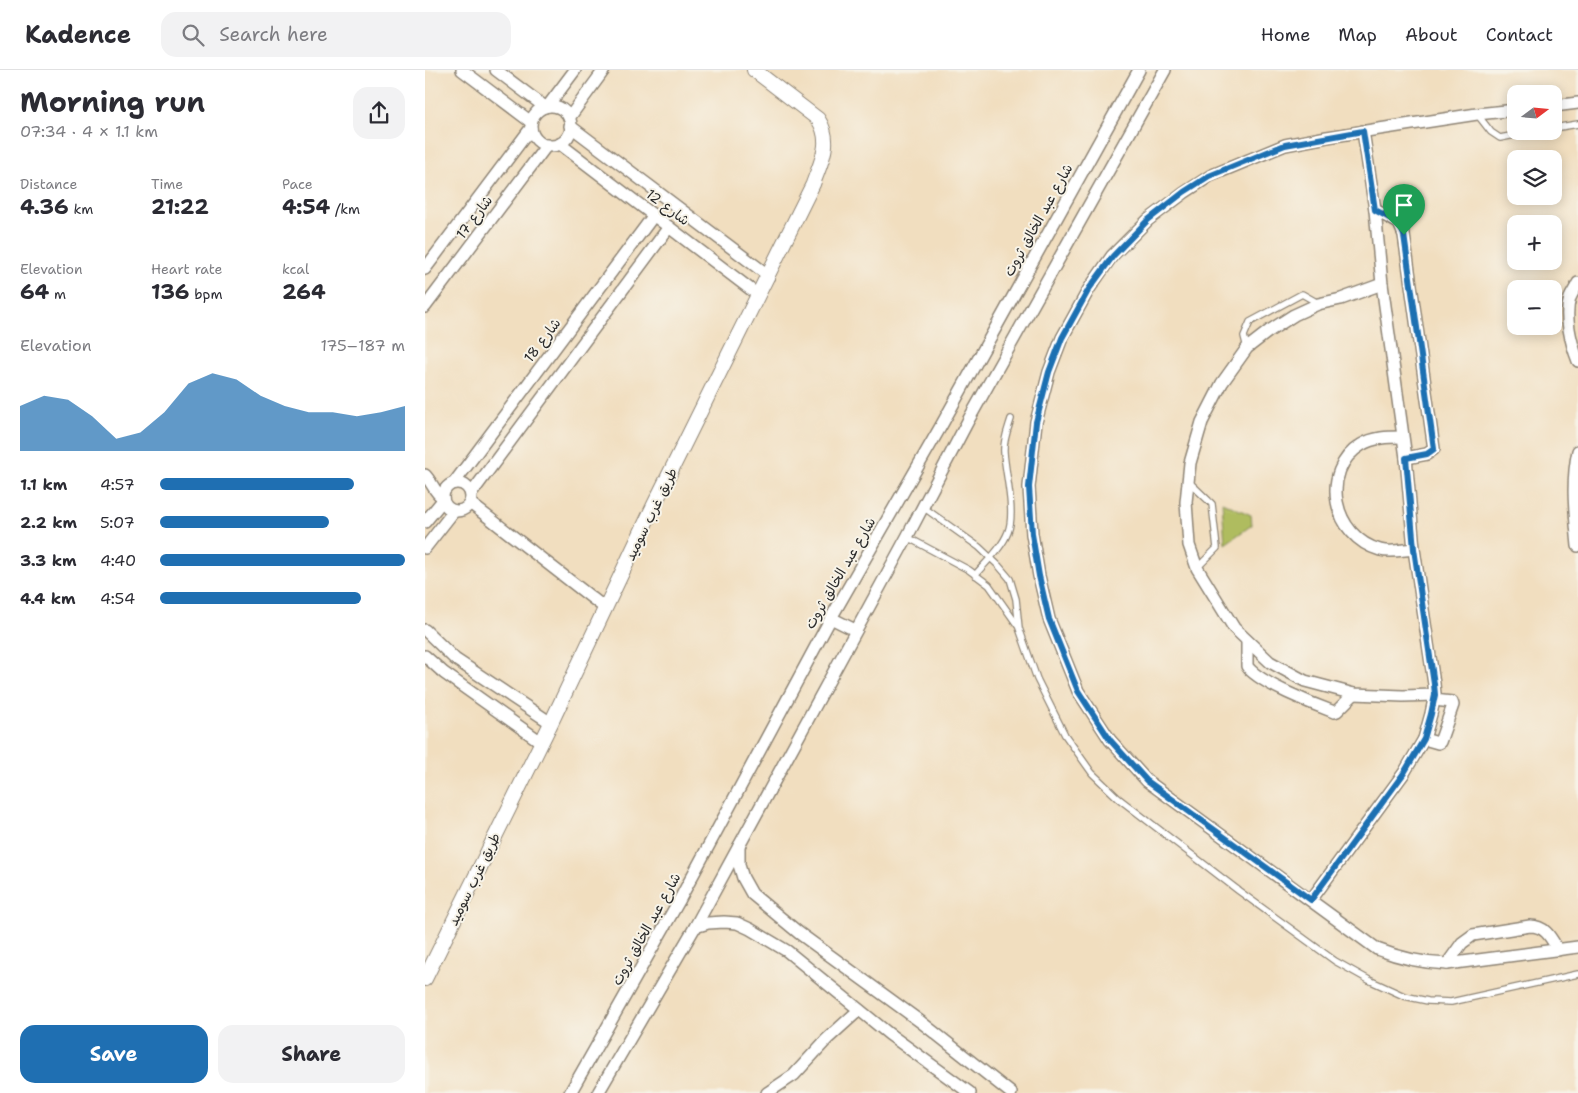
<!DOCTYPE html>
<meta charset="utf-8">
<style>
:root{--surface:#fff;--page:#f2f2f3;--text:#2b2b33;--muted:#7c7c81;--line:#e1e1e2;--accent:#1f6fb2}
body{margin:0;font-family:"Shantell Sans","Playpen Sans Arabic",sans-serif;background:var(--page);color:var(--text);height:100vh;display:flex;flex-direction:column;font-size:19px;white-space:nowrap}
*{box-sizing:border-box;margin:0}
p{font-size:16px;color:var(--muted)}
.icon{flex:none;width:28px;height:28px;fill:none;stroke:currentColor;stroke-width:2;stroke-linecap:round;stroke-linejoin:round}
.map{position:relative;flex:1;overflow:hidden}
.details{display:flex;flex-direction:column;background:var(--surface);width:425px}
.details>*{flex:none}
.needle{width:32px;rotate:74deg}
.fabs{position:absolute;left:1082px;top:15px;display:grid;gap:10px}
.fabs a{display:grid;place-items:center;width:55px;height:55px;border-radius:10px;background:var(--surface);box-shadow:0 2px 12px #0003;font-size:25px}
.pin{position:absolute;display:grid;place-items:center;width:42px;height:42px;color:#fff;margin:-51px -21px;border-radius:50% 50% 50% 0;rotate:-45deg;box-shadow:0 0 5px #0007}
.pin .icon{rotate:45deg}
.round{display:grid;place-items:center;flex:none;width:52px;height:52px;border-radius:15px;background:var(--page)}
.overview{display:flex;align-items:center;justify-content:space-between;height:85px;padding:0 20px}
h1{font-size:28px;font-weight:700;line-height:38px}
.metrics{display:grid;grid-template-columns:repeat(3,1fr);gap:8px;height:85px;padding:5px 20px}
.metrics div{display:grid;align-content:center}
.metrics b{font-size:21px;font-weight:700}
.metrics small{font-size:14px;font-weight:400}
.metrics p{font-size:14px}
.chart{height:140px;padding:10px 20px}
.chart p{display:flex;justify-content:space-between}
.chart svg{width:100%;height:90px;margin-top:5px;fill:var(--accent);opacity:.7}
.cta{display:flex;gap:10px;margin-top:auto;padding:10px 20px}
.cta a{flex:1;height:58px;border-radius:15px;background:var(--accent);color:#fff;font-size:20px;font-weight:700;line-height:58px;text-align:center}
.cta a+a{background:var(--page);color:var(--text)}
ul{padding:0 20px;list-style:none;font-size:16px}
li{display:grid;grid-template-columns:80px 60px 1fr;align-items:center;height:38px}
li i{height:12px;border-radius:6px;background:var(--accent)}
header{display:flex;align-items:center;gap:30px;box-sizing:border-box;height:70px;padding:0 25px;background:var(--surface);border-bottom:1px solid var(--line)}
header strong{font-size:24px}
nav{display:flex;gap:28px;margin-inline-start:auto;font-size:18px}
.search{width:350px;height:45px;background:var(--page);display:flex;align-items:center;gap:12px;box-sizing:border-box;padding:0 18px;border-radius:15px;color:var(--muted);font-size:19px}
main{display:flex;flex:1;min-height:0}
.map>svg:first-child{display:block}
.green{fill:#afbc5e;stroke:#6d7444}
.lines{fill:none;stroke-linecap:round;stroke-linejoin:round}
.service-casing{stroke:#8e8475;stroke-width:8}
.minor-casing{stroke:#8e8475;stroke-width:14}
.tertiary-casing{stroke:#8e8475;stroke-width:16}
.service{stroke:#fff;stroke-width:5.5}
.minor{stroke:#fff;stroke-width:11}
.tertiary{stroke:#fff;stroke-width:14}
.route-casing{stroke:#fff;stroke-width:10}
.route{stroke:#1f6fb2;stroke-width:6}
.labels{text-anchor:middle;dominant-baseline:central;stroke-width:4;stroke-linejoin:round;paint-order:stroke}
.street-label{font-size:14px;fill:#2b2b2b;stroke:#f7f3e8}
</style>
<header>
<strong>Kadence</strong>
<div class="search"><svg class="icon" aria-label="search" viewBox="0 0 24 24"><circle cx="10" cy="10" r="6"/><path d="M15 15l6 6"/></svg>Search here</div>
<nav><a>Home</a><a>Map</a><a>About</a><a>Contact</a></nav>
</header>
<main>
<section class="details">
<div class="overview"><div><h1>Morning run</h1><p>07:34 · 4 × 1.1 km</p></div><a class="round"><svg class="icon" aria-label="share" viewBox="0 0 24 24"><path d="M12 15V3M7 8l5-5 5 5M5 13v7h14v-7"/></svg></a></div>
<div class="metrics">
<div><p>Distance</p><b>4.36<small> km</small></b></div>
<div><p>Time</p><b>21:22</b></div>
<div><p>Pace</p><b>4:54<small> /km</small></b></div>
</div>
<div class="metrics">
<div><p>Elevation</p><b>64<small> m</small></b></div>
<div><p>Heart rate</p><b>136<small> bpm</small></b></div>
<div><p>kcal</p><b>264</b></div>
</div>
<div class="chart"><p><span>Elevation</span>175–187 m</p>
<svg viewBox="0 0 160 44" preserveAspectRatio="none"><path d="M0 44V22L10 17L20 19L30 27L40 38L50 35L60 25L70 11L80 6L90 9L100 17L110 22L120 25L130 25L140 27L150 25L160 22V44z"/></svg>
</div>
<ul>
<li><b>1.1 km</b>4:57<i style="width:79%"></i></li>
<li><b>2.2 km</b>5:07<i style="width:69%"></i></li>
<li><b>3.3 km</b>4:40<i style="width:100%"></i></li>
<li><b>4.4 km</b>4:54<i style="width:82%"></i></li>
</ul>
<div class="cta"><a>Save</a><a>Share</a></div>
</section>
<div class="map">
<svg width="1153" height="1023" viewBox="0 0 1153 1023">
<rect width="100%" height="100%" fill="#f7f3e8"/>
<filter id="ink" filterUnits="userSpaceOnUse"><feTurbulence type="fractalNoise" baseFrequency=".02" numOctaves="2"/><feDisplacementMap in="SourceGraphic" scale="10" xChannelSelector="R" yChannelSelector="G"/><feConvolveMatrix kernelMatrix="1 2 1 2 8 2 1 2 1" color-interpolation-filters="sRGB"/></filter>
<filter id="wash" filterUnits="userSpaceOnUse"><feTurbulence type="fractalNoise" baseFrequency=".0096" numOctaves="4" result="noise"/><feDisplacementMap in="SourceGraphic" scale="20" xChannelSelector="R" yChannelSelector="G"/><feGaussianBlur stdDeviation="1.12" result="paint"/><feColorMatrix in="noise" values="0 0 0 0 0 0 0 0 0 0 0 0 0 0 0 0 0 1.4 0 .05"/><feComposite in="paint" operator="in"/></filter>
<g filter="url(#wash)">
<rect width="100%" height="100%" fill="#f1debf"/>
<!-- green -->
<path class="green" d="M797 432 826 445 827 455 800 474Z"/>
</g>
<g filter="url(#ink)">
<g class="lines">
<!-- service casing -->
<g class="service-casing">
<g id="service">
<path d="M1052 44 1066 62 1075 68 1111 61"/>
<path d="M1129 58 1153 54"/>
<path d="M822 278 819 266 825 252 877 224 893 233"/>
<path d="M763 411 787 434 792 478 772 498"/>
<path d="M498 437 554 477 574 496 585 509 591 529 594 558 612 609 640 665 667 703 693 728 814 821 910 891 944 910 979 926 1003 931 1026 932 1153 904"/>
<path d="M482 467 544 500 564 515 593 556"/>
<path d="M550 505C561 492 577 478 583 462 591 442 580 403 579 382 578 371 583 359 586 349"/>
</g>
</g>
<!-- minor casing -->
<g class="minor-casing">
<g id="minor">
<path d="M37 0 106 52"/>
<path d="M71 0 120 37"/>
<path d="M123 36 150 0"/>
<path d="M1129 36 1153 33"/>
<circle cx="126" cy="56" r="20"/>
<path d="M1091 40 1052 44 902 67 860 75 785 106 759 123 723 150 687 186 664 219 637 268 624 302 611 352 604 417 607 464 614 506 624 549 653 621 685 670 722 711 952 879C975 888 997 893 1022 894L1153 877"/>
<path d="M144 48 179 0"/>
<path d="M145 56 344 206"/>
<path d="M135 74 333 225"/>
<path d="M950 140 974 153 979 165 1009 379 1002 384 981 388"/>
<path d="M0 199 106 58"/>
<path d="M1153 213C1151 218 1147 223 1145 228 1139 246 1146 273 1153 291"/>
<path d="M957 214 916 229 893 234 869 245 844 261 822 278 797 313 777 352 765 393 761 432 764 475 772 498 809 558 845 592 880 611 929 624 978 626 1010 625"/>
<path d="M0 237 122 75"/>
<path d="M977 367C963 367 949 367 936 375 894 401 908 467 955 480 966 483 977 480 989 479"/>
<path d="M1153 381C1146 413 1150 443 1153 476"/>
<path d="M0 405C7 412 9 422 18 428"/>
<circle cx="32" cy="427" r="14"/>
<path d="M29 413 229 145"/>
<path d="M46 424 244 157"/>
<path d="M45 433 180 538"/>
<path d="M0 452 18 430"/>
<path d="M0 478 29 441"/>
<path d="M406 548 430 560"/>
<path d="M0 560 30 589 126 653"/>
<path d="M822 571V596C832 612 890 635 909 642L912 641 929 624"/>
<path d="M0 586 19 603 116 672"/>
<path d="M999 669 1013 673 1015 672 1028 635 1027 632 1009 630"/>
<path d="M314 776V795L318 808 327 824 374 863 496 952 586 1023"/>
<path d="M886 830 979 703 999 669 1006 644 1010 625 1009 614 989 479 981 388 957 214 950 140 938 61"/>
<path d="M270 857 283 853 299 852 312 853 325 859 362 881 464 964 545 1023"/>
<path d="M1022 894 1037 873 1048 865 1105 856C1121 856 1126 868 1133 880"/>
<path d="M145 1023 255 829 406 548 516 356 714 0"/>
<path d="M173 1023 270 857 482 467 544 349 740 0"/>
<path d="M342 1023 369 1005 402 969 434 940"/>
</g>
</g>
<!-- tertiary casing -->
<g class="tertiary-casing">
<path id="tertiary" d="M0 909 126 653 229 435 388 114C396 91 408 72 393 49L329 0"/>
</g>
<!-- service -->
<use href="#service" class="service"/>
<!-- minor -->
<use href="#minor" class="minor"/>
<!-- tertiary -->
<use href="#tertiary" class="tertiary"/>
</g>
</g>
<g class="lines" filter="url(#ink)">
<!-- route casing -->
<g class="route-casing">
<path id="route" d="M938 61 950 140 974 153 979 165 1009 379 1002 384 981 388 989 479 1009 614 1010 625 1006 644 999 669 979 703 886 830 722 711 685 670 653 621 624 549 614 506 607 464 604 417 611 352 624 302 637 268 664 219 688 186 723 150 759 122 784 106 860 75Z"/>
</g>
<!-- route -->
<use href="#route" class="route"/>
</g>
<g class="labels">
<!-- street labels -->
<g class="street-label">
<text transform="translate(243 137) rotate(37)">شارع 12</text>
<text transform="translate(49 147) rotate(-53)">شارع 17</text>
<text transform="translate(613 150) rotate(-61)">شارع عبد الخالق ثروت</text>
<text transform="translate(117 270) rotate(-53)">شارع 18</text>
<text transform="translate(226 444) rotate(-64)">طريق غرب سوميد</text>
<text transform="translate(415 503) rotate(-60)">شارع عبد الخالق ثروت</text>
<text transform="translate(49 809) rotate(-64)">طريق غرب سوميد</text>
<text transform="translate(221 859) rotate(-61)">شارع عبد الخالق ثروت</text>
</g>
</g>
</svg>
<div class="fabs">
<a><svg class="needle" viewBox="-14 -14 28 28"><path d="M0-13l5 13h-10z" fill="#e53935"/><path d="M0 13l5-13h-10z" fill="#7c7c81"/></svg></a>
<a><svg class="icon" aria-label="layers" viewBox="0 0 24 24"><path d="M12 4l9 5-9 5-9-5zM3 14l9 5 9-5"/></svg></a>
<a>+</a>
<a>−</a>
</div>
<div class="pin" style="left:979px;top:165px;background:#1e9e55"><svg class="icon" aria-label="arrive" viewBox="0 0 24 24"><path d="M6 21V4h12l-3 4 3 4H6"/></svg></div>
</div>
</main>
